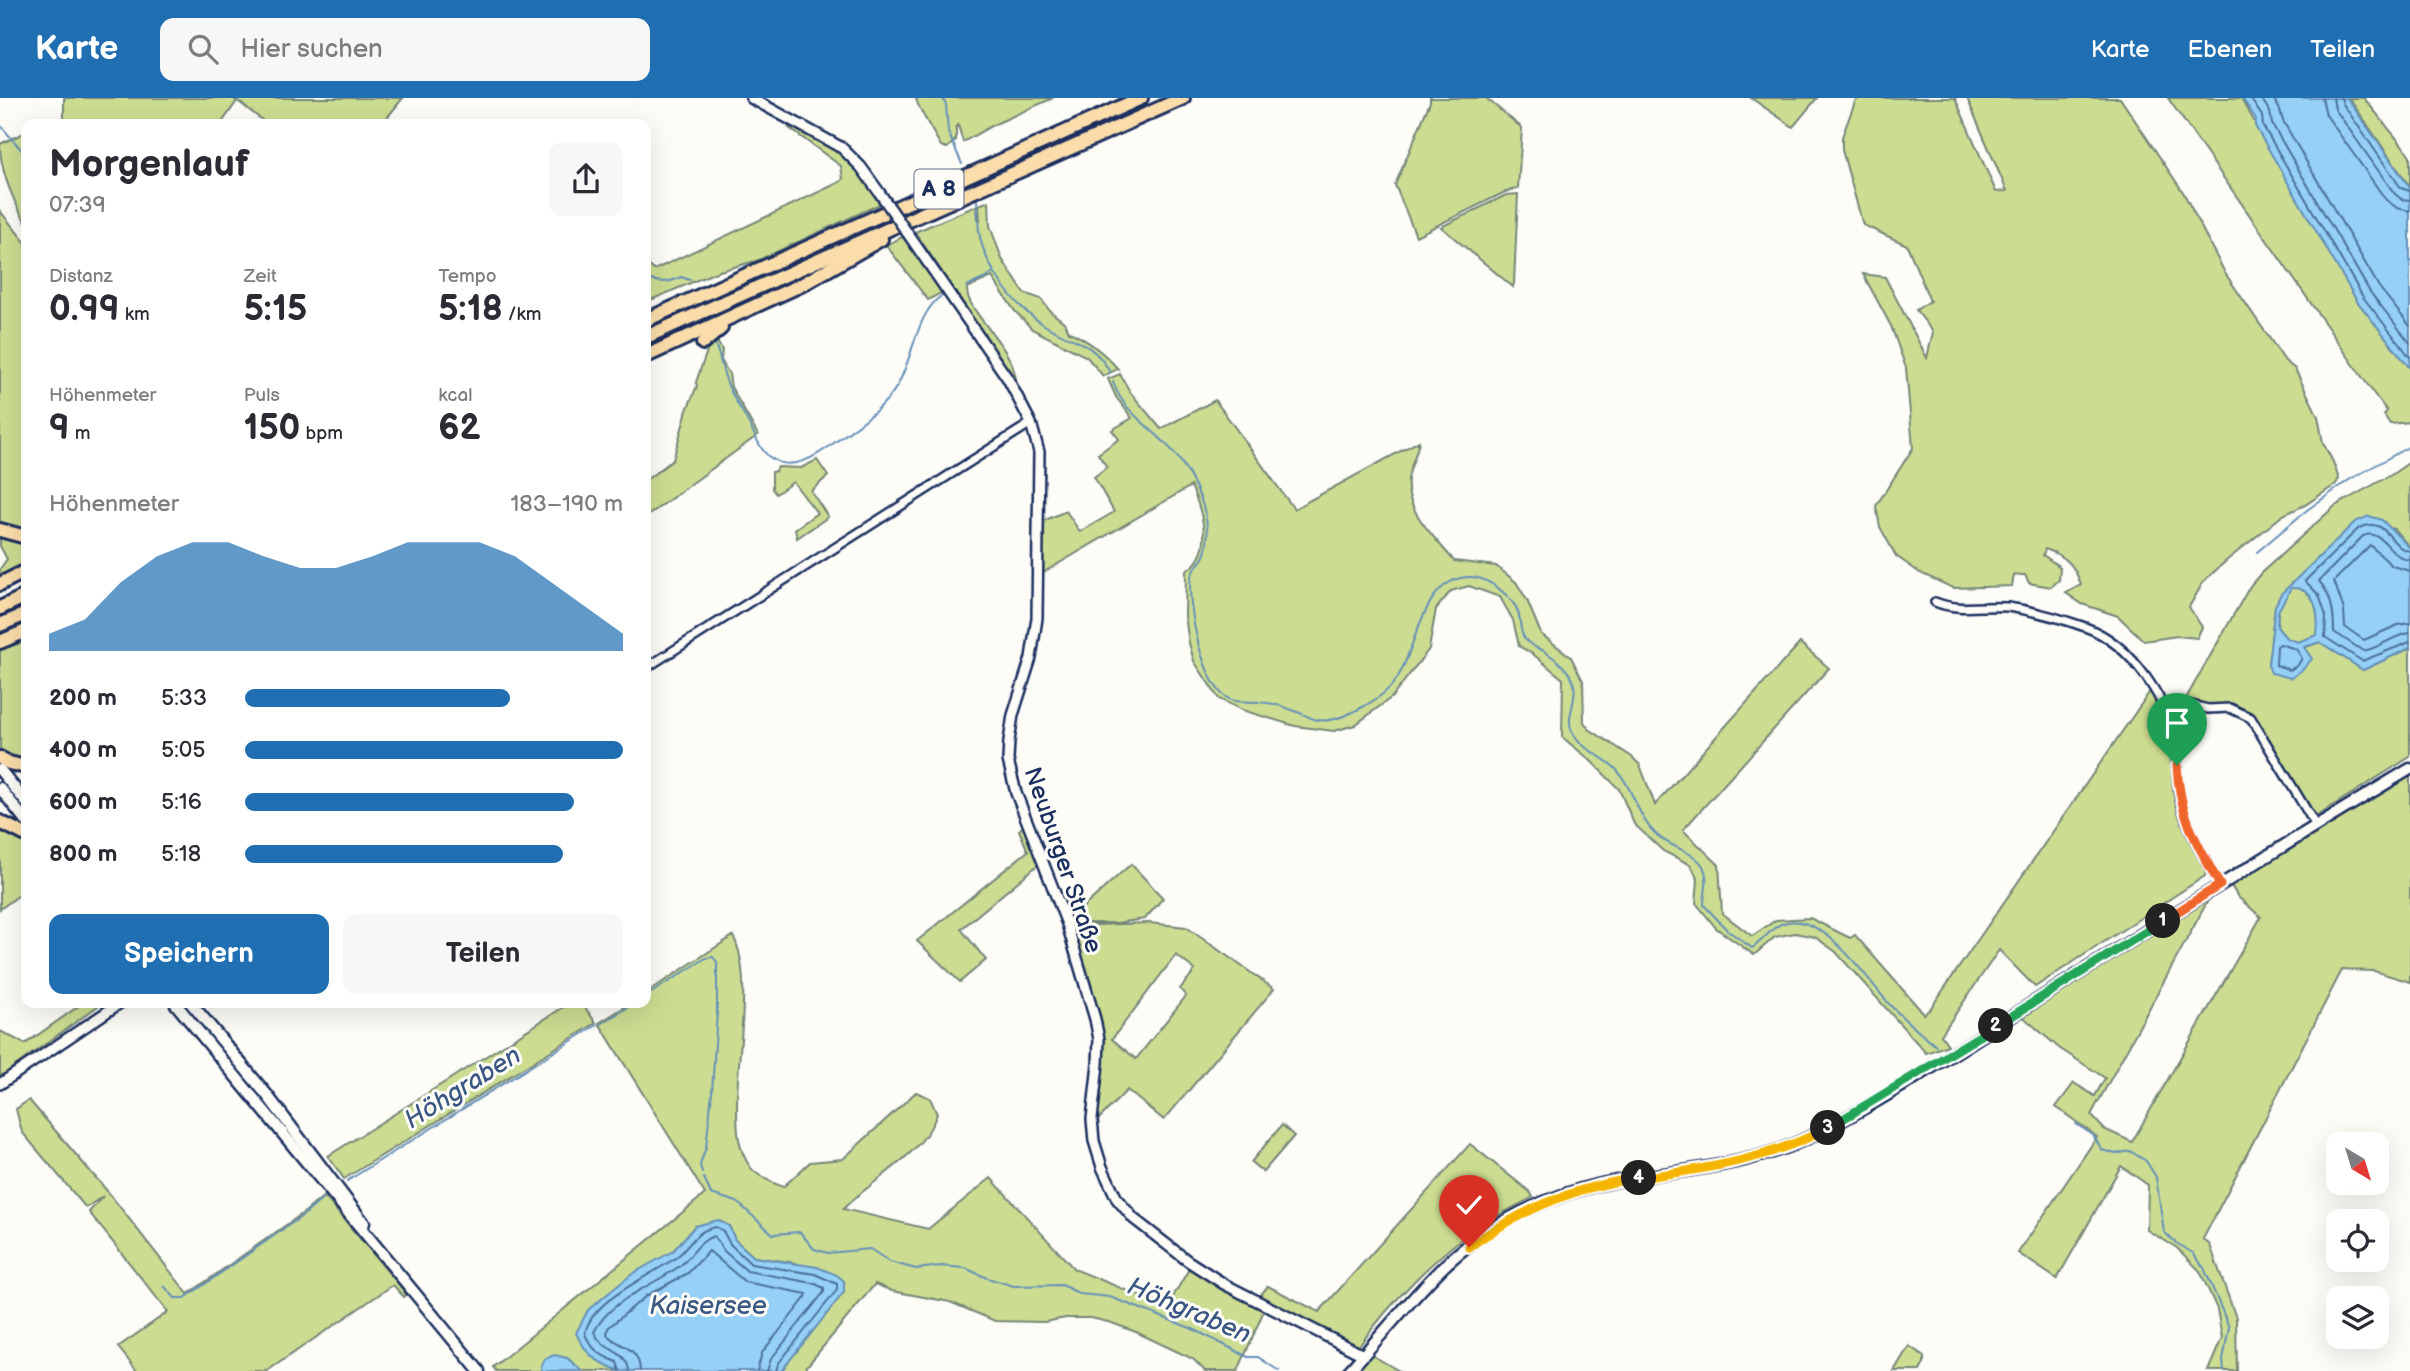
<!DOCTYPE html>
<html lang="de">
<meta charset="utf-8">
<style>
:root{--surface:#fff;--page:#f7f7f7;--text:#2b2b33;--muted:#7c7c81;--accent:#1f6fb2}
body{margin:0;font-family:"Balsamiq Sans",sans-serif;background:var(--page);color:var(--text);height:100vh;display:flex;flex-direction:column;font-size:26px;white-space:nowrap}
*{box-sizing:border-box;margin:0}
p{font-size:23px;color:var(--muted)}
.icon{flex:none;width:38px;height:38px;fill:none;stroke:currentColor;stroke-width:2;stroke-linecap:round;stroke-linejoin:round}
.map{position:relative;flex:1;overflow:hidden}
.side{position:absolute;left:21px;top:21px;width:630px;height:889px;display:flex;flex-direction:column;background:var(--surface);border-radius:14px;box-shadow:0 7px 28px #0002}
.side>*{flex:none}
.needle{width:46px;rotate:142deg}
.buttons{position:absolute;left:2326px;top:1034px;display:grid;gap:14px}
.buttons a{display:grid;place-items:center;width:63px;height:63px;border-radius:14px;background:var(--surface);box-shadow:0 7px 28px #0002;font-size:35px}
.pin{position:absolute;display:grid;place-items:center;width:60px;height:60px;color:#fff;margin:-72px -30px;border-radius:50% 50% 50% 0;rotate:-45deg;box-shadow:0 0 7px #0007}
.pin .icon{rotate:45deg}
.km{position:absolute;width:35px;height:35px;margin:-18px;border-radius:50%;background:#222;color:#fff;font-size:19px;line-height:35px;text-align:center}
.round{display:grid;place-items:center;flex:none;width:74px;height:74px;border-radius:14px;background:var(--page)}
.overview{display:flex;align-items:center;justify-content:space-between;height:119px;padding:0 28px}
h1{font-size:38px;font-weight:800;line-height:52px}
.stats{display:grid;grid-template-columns:repeat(3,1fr);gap:10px;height:119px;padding:7px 28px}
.stats div{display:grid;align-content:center}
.stats b{font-size:35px;font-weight:800}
.stats small{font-size:19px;font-weight:400}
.stats p{font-size:19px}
.chart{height:196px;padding:14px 28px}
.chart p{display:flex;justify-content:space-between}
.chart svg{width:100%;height:126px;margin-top:7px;fill:var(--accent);opacity:.7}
.action{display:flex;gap:14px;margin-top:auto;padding:14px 28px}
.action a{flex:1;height:80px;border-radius:14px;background:var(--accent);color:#fff;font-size:28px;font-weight:800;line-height:80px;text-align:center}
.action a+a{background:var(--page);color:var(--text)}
ul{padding:0 28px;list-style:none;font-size:23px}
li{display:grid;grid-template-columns:112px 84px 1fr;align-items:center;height:52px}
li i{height:18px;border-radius:9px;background:var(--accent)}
header{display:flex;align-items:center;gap:42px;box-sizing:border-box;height:98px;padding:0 35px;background:var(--accent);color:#fff}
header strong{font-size:33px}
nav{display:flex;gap:38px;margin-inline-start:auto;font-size:24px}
.search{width:490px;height:63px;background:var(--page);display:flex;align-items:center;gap:18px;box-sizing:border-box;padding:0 24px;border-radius:14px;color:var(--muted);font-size:26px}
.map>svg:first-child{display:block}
.green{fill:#ccdd91;stroke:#748678;stroke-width:2;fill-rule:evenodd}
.water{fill:#96d0f6;stroke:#6590b9;stroke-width:2;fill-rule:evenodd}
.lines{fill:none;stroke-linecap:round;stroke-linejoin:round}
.shore{stroke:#4c6f9b;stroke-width:2}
.stream{stroke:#6590b9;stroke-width:2}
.minor-casing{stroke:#1b2f5e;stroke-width:12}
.tertiary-casing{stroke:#1b2f5e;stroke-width:14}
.secondary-casing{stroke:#1b2f5e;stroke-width:15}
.motorway-casing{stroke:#1b2f5e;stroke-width:18}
.minor{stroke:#fdfcf7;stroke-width:7}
.tertiary{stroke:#fdfcf7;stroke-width:9}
.secondary{stroke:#fdfcf7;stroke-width:10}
.motorway{stroke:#fbddab;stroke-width:12}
.tertiary-bridge-casing{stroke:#1b2f5e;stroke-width:14;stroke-linecap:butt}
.tertiary-bridge{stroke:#fdfcf7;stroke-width:9}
.split-1-casing{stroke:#fff;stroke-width:14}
.split-2-casing{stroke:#fff;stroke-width:14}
.split-3-casing{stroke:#fff;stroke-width:14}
.split-4-casing{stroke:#fff;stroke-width:14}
.split-5-casing{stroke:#fff;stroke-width:14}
.split-1{stroke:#f0652b;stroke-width:9}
.split-2{stroke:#22a559;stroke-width:9}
.split-3{stroke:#22a559;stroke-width:9}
.split-4{stroke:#f5b400;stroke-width:9}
.split-5{stroke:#f5b400;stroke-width:9}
.labels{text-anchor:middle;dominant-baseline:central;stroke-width:6;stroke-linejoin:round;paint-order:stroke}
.shield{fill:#fdfcf7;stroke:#5f6c8c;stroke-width:2}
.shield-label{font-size:23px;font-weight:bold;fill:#1b2f5e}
.street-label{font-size:24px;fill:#1b2f5e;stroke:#fdfcf7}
.water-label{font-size:26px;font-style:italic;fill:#3a5784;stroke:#fdfcf7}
</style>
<header>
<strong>Karte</strong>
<div class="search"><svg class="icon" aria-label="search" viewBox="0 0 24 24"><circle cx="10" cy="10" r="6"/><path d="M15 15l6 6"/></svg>Hier suchen</div>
<nav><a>Karte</a><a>Ebenen</a><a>Teilen</a></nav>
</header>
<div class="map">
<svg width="2410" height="1273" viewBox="0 0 2410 1273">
<rect width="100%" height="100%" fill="#fdfcf7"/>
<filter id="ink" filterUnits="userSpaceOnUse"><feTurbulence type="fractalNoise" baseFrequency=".0143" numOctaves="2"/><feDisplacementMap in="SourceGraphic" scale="14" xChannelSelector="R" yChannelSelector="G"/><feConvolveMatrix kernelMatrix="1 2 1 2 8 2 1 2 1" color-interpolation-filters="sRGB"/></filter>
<g filter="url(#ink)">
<!-- green -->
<g class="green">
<path d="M64 0H232L237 3 221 26H64Z"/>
<path d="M234 0H403L382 26H267Z"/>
<path d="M916 0H1053L993 27 963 44 958 27 956 30V42L947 50 941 48C936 39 916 7 916 0Z"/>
<path d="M1430 0H1486L1522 30 1518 90 1505 94 1416 138 1395 87 1430 4Z"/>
<path d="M1751 0H1817L1793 29Z"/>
<path d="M1859 0H1955L1996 94 2007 93 1967 0H2120L2183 94 2225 175 2285 263 2295 271 2318 318 2323 345 2333 364 2339 381 2335 387 2305 407 2283 417 2226 463 2204 483 2189 509 2202 529 2197 540 2177 538 2144 543 2118 518 2082 506 2066 495 2081 487C2074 466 2066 458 2045 451L2043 457 2060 469 2059 482 2051 489 2029 485 2025 477H2014L2012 488 1953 490 1920 475 1896 458 1880 429 1876 408 1913 350 1906 270 1891 228 1863 176 1885 179 1927 260 1933 234 1916 212 1930 203 1907 147 1863 127 1842 52V39L1855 4Z"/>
<path d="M2168 0H2241L2357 203 2410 270V324L2390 326 2384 317 2387 313 2374 296Z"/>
<path d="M2349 0H2364L2406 52 2410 58V89Z"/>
<path d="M783 18 841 53 858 72 882 105 759 162 716 174 646 204V165L654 172 840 84 843 81 841 68 789 30Z"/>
<path d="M26 34V125C13 102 0 74 0 46Z"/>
<path d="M1518 96 1514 185 1513 189 1441 129 1506 97Z"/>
<path d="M989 103 990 128 1002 161 1024 195 1041 201 1050 213 1065 225 1069 234C1089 242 1104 255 1118 271L1103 278 1087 259 1032 231 1014 212 992 179 967 190C965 216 1019 251 1016 288L986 239 915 134 976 108 977 121 980 123 979 107Z"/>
<path d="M0 113 26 145V436L0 428Z"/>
<path d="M904 138 943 194 928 202 886 147Z"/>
<path d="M715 240 722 252 721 262 729 276 731 289 758 337 646 419V382L673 362 687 312 697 288 696 284 707 253Z"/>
<path d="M1120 276 1130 294 1161 331 1215 302 1294 411 1419 343C1417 356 1410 368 1408 381 1404 413 1436 440 1454 463L1496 468 1516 484 1527 502 1541 536 1571 559 1583 583 1584 624 1589 631 1632 659 1640 667 1655 707 1800 545 1829 570 1683 732 1719 767 1722 815 1752 838 1776 822 1810 820 1850 840 1855 837 1924 916 1930 911 2151 592 2166 623 2171 651 2173 694 2177 708 2189 740 2206 770 2205 778 2035 889 1999 852 1941 937 1948 947 1926 955 1836 854 1815 839 1795 835 1775 839 1754 857 1716 830 1696 805 1698 782 1691 767 1663 753 1634 726 1619 691 1589 661 1562 639 1563 581 1534 557 1519 548 1513 522 1500 499 1469 488 1451 493 1436 511 1429 551 1392 599 1355 627 1334 633 1295 628 1242 612 1219 601 1194 563 1189 545 1185 518 1186 473C1216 455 1202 413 1191 388L1039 477 1041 424 1066 413 1080 434 1114 414 1094 379 1107 369 1098 356 1119 341 1112 332 1132 320 1116 299 1108 281Z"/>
<path d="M817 362 828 378 811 393 828 419 797 440 795 431 817 415 793 384 776 396 772 391V374L776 373 778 369 801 370Z"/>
<path d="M2410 364V450L2394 431 2355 424 2281 496 2275 508 2268 567 2303 550 2320 544 2363 572 2410 550V659L2313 720 2249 616 2207 609 2185 602 2250 488 2261 475 2335 408 2391 377Z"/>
<path d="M0 440 26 446V466L0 480V471L7 461 0 448Z"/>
<path d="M2291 489C2317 490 2319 516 2318 537L2298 544 2286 540 2277 529 2278 513Z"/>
<path d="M26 543V664L17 665 0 654V552Z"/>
<path d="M2410 678V884L2374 873 2342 872 2203 1141 2210 1147 2236 1220 2237 1273H2208L2222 1240 2217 1211 2200 1173 2177 1150 2147 1132 2148 1087 2121 1068 2057 1181 2018 1155 2097 1039 2056 1009 2074 985 2095 998 2105 980 2059 950 2021 917 2211 797 2091 1017 2104 1031 2132 1044 2261 819 2238 799 2230 786Z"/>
<path d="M1025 727 1040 765 961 831 986 862 960 884 917 843 1028 753 1019 732Z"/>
<path d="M0 729 26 743V792L0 811Z"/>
<path d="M1131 766 1163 800 1145 821 1116 825H1069L1068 823Z"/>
<path d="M1149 825 1186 829 1274 891 1164 1022 1127 992 1096 1024 1104 939 1093 898 1069 828ZM1176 857 1195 872 1180 891 1186 898 1136 961 1112 941Z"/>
<path d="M733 838C754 876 736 962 737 1008 737 1030 737 1051 751 1070 758 1079 773 1085 783 1089L810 1064 843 1061 916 994 930 1000 937 1016C923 1057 871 1082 843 1111L928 1131 991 1080 1074 1171 1167 1209 1190 1169 1265 1210 1238 1273H1205L1193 1261 1136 1234 1112 1225 1091 1220H1066L1044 1224 995 1223 950 1204 892 1193 875 1186 803 1273H781L844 1194 796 1165 754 1159 735 1142 729 1128H695L673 1153 657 1164 611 1269 620 1273H582L567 1260 541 1269 542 1273H496L493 1269 705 1096 599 925 631 905H646V895Z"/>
<path d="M83 905H102L0 979V933L25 946Z"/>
<path d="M570 905H582L596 925 344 1081 328 1058Z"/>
<path d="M29 1002 108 1094 188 1196 306 1113 324 1098 401 1189 406 1197 404 1199 393 1187 267 1273H137L118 1249 168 1214 89 1114 103 1098 86 1110 22 1034 16 1011Z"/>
<path d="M1282 1027 1294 1038 1263 1074 1251 1064Z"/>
<path d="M1470 1046 1530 1094 1533 1099C1517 1108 1501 1115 1485 1125 1439 1153 1388 1207 1357 1251L1257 1201 1268 1188 1319 1214Z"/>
<path d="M1909 1248 1924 1258V1265L1920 1273H1894Z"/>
<path d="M1370 1256 1399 1273H1355Z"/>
</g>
<!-- water -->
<g class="water">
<path d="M2242 0H2347L2410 90V270L2357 203 2255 28 2256 21Z"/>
<path d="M2369 418 2382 422 2410 450V550L2363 572 2320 544 2304 549 2312 561 2302 572 2291 580 2271 575 2268 567 2275 508 2281 496 2355 424ZM2291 490C2317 489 2319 517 2317 537L2298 544 2286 540 2277 529 2278 513Z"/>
<path d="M718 1122 729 1128 735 1142 754 1159 817 1169 837 1177 844 1183V1194L781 1273H620C596 1263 588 1260 576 1235L588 1212 632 1176 673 1153 695 1128Z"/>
<path d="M554 1257 567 1260 582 1273H542L541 1269 545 1261Z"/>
</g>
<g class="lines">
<!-- shore -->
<g class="shore">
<path d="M2250 0 2262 18 2263 28 2363 199 2410 259"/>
<path d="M2261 0 2270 14 2272 26 2370 194 2410 245"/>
<path d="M2273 0 2280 12 2283 23 2379 189 2410 228"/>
<path d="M2322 0 2326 17 2386 102 2397 110 2410 113"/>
<path d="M2333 0 2335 11 2394 95 2401 101 2410 102"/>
<path d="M2341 0 2343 6 2401 90 2410 93"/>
<path d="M2410 453C2387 450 2390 417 2359 430L2305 483 2319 497 2326 518 2325 539 2362 563 2410 544"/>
<path d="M2410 462C2390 461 2383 429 2363 438L2319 483C2332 498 2334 515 2334 534L2363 553C2379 551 2393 537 2410 535"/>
<path d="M2410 473 2392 468 2370 447 2334 483 2344 512 2345 529 2364 542 2398 527 2410 525"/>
<path d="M2280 546 2296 551 2302 560 2298 567 2290 572 2276 567 2277 548Z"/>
<path d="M620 1273 617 1264C601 1258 592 1252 585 1236 590 1203 648 1179 674 1161 690 1150 694 1132 716 1129L723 1133 730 1146 751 1166 815 1176 837 1186V1192L778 1266 776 1273"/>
<path d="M629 1273C627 1251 602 1254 594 1234 611 1200 652 1189 681 1167 693 1157 698 1143 714 1138L724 1153 747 1173 813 1185 824 1190V1194L771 1261 767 1273"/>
<path d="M640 1273C639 1249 622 1250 607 1237L608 1230 646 1198 688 1175 709 1153 745 1184 807 1196 806 1199 762 1255 757 1273"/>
</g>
<!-- stream -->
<g class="stream">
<path d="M943 0 946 7 948 34 962 66"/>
<path d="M0 27 26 57"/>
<path d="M977 102C978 112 978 124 979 134 985 170 1015 210 1046 228 1074 245 1092 242 1110 274"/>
<path d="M646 181C660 184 667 186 681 179L690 182"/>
<path d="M967 188 986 180 993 174"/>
<path d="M713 242C720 255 721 268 726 282 731 298 741 310 748 324 755 336 760 353 771 360 792 375 818 357 834 345 856 328 883 312 897 288 913 261 916 216 941 198"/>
<path d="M1113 284C1122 312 1148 327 1167 347 1182 362 1195 385 1202 405 1207 420 1211 445 1203 460 1199 466 1192 472 1191 479 1186 505 1203 592 1231 602 1240 605 1250 603 1259 604 1272 605 1286 609 1297 614 1304 616 1311 621 1318 622 1339 626 1384 600 1396 582 1417 552 1421 478 1471 479 1488 479 1513 499 1518 514 1521 523 1519 533 1525 541 1530 548 1537 550 1544 553 1555 560 1571 573 1574 586 1578 602 1564 621 1573 635 1583 653 1602 657 1616 671 1634 690 1637 720 1657 737 1670 750 1693 752 1703 768 1710 782 1704 793 1704 807L1727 832 1752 850C1762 844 1771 830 1781 826 1823 809 1869 885 1892 909 1906 923 1921 936 1936 948"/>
<path d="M2257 454 2307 412 2349 382 2410 348"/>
<path d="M646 898 706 860 713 859 717 864V914L712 994 706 1049 700 1067 702 1075"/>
<path d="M601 926 635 905"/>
<path d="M2076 1026 2093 1037 2102 1052 2116 1056 2130 1053 2146 1063 2156 1079 2164 1134 2176 1145 2193 1155 2204 1170 2229 1229 2223 1262 2224 1273"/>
<path d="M704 1080 711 1096 737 1104 773 1136 800 1134 814 1151 828 1155 870 1151 890 1164 916 1171 941 1168 965 1170 987 1180 1014 1188 1062 1187 1080 1196 1110 1199 1193 1231 1248 1259H1258L1279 1273"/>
<path d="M347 1083 597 927"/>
<path d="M164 1188 175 1200H185L305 1116 326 1098"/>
</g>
<!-- minor casing -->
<g class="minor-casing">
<g id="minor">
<path d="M1935 504C1959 514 1983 507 2008 509 2035 513 2060 520 2085 529 2132 546 2171 605 2176 653 2178 670 2176 688 2181 705 2188 734 2205 761 2220 787"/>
<path d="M646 570 1031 325"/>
<path d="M2164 610 2179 604 2208 611 2230 610 2251 620 2316 728"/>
</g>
</g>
<!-- tertiary casing -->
<g class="tertiary-casing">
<g id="tertiary">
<path d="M751 0 842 50 861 69 879 94"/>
<path d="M915 146 1008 281 1031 325 1039 354 1037 520 1031 560 1013 617 1009 643 1008 662 1016 695 1067 826 1095 921 1099 941 1098 966 1092 1021 1094 1043 1102 1069 1117 1101 1134 1121 1188 1163 1224 1186 1363 1257"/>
<path d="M0 986 120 905"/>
</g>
</g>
<!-- secondary casing -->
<g class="secondary-casing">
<g id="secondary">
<path d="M0 672 26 704"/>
<path d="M0 690 26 723"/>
<path d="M175 905 479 1273"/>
<path d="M191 905 267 997 364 1125"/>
<path d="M1349 1273C1380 1239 1409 1203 1441 1171 1487 1126 1553 1094 1617 1083 1686 1071 1752 1069 1816 1036 1893 997 1966 947 2039 901 2162 823 2285 746 2410 671"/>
</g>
</g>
<!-- motorway casing -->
<g class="motorway-casing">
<g id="motorway">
<path d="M646 222 1141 0"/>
<path d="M646 239 1183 0"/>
<path d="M703 245 721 230"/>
<path d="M646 258 803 186 881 141"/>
<path d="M0 432 26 439"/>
<path d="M0 486 26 473"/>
<path d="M0 510 26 498"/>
<path d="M0 527 26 516"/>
<path d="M0 544 26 533"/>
<path d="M0 660 9 665 26 669"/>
<path d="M0 724 26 737"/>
</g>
</g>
<!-- minor -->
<use href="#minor" class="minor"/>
<!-- tertiary -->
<use href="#tertiary" class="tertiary"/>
<!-- secondary -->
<use href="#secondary" class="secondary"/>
<!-- motorway -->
<use href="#motorway" class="motorway"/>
<!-- tertiary-bridge casing -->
<g class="tertiary-bridge-casing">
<path id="tertiary-bridge" d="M879 94 915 146"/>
</g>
<!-- tertiary-bridge -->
<use href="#tertiary-bridge" class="tertiary-bridge"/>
</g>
</g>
<g class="lines" filter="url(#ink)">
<!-- split-1 casing -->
<g class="split-1-casing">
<path id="split-1" d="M2163 823 2220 787C2196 745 2179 716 2177 667"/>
</g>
<!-- split-2 casing -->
<g class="split-2-casing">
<path id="split-2" d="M1996 928 2163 823"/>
</g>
<!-- split-3 casing -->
<g class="split-3-casing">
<path id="split-3" d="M1828 1030 1996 928"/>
</g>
<!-- split-4 casing -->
<g class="split-4-casing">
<path id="split-4" d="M1639 1080C1706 1071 1767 1062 1828 1030"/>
</g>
<!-- split-5 casing -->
<g class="split-5-casing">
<path id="split-5" d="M1469 1149C1520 1112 1576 1088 1639 1080"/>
</g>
<!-- split-1 -->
<use href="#split-1" class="split-1"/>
<!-- split-2 -->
<use href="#split-2" class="split-2"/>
<!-- split-3 -->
<use href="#split-3" class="split-3"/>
<!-- split-4 -->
<use href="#split-4" class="split-4"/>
<!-- split-5 -->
<use href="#split-5" class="split-5"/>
</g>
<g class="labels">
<!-- shield labels -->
<rect class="shield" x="914.5" y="71.5" width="49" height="39" rx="5"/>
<g class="shield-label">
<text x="939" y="91">A 8</text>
</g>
<!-- street labels -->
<g class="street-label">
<text transform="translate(1063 762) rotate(71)">Neuburger Straße</text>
</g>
<!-- water labels -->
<g class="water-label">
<text transform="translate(463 990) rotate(-32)">Höhgraben</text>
<text x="708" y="1208">Kaisersee</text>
<text transform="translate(1189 1213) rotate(23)">Höhgraben</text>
</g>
</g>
</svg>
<div class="buttons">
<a><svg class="needle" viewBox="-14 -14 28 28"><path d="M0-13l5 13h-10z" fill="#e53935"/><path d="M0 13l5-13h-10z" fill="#7c7c81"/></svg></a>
<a><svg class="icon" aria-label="locate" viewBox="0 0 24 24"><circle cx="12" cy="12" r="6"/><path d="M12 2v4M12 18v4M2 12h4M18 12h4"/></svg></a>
<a><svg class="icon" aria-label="layers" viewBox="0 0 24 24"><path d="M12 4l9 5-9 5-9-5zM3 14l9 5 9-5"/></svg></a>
</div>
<div class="pin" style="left:2177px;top:667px;background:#1e9e55"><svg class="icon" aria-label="arrive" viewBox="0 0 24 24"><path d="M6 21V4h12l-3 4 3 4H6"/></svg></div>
<div class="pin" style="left:1469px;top:1149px;background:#d93025"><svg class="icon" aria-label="check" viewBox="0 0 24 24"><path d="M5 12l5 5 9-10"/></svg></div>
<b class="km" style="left:2163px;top:823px">1</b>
<b class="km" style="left:1996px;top:928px">2</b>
<b class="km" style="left:1828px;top:1030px">3</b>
<b class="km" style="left:1639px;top:1080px">4</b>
<section class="side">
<div class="overview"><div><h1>Morgenlauf</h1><p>07:39</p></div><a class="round"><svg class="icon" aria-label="share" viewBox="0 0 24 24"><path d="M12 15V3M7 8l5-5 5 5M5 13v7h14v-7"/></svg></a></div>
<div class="stats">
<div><p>Distanz</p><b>0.99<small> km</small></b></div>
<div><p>Zeit</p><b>5:15</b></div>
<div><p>Tempo</p><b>5:18<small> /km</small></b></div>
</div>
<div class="stats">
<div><p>Höhenmeter</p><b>9<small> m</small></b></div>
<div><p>Puls</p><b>150<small> bpm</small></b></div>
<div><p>kcal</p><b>62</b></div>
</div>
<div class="chart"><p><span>Höhenmeter</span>183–190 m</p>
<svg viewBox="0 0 160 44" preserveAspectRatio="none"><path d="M0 44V38L10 33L20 20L30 11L40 6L50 6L60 11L70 15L80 15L90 11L100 6L110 6L120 6L130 11L140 20L150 29L160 38V44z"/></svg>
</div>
<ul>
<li><b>200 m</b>5:33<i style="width:70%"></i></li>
<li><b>400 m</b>5:05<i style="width:100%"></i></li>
<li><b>600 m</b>5:16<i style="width:87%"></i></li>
<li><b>800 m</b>5:18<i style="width:84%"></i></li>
</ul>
<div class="action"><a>Speichern</a><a>Teilen</a></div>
</section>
</div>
